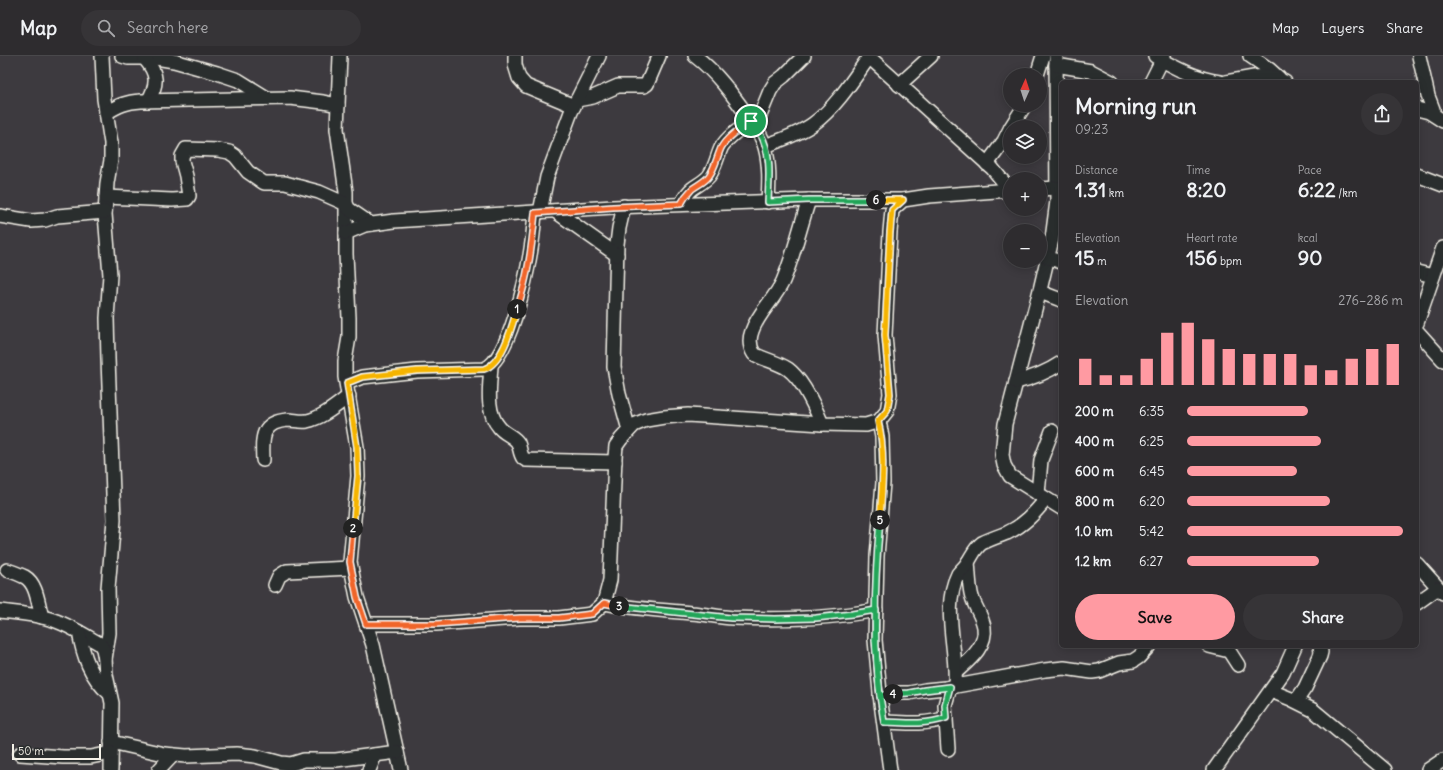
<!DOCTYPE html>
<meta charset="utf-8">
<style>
:root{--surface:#2e2c2f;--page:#363437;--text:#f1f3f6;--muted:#a7a7aa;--line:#49484b;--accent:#ff9aa2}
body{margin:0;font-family:Delius,sans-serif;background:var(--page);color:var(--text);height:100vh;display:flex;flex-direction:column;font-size:15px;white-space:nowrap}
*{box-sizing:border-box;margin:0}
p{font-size:13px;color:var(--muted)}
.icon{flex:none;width:22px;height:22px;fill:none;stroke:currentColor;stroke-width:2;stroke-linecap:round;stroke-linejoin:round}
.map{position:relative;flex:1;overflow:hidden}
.panel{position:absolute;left:1059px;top:24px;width:360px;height:568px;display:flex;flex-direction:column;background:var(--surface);border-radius:6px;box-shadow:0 2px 10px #0003,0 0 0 1px var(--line)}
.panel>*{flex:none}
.needle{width:26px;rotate:3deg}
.fabs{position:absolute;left:1003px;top:12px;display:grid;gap:8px}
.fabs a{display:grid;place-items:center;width:44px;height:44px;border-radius:50%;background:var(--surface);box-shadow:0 2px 10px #0003,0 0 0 1px var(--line);font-size:20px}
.scale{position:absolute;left:12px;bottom:10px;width:89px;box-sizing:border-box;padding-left:4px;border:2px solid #f4f1e8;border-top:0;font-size:11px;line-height:14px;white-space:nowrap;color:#f4f1e8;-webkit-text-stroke:3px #2a2d2e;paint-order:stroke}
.pin{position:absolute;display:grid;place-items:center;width:34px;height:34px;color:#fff;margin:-17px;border:2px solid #fff;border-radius:50%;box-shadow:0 1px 4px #0007}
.km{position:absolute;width:20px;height:20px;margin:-10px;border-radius:50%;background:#222;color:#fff;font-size:11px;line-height:20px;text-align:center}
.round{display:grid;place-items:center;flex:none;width:42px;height:42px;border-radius:21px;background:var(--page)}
.head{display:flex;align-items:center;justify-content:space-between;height:68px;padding:0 16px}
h1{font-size:22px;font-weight:700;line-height:30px}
.figures{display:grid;grid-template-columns:repeat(3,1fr);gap:6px;height:68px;padding:4px 16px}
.figures div{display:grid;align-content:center}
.figures b{font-size:20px;font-weight:700}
.figures small{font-size:11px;font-weight:400}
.figures p{font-size:11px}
.chart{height:112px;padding:8px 16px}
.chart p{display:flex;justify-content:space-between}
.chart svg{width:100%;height:72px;margin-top:4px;stroke:var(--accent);stroke-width:6}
.primary-button{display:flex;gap:8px;margin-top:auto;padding:8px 16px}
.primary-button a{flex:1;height:46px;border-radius:24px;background:var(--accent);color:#111;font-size:16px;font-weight:700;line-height:46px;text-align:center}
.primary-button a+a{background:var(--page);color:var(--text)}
ul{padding:0 16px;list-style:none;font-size:13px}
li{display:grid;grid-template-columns:64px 48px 1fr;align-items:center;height:30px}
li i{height:10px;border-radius:5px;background:var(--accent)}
header{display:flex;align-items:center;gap:24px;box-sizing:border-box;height:56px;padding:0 20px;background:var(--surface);border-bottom:1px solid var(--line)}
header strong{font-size:19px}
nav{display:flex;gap:22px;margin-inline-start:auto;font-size:14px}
.search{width:280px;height:36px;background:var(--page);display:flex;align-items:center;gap:10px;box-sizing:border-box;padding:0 14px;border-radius:22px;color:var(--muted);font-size:15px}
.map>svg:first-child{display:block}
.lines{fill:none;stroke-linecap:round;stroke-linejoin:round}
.minor-casing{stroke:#f4f1e8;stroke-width:16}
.minor{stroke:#2a2d2e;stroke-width:13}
.split-1-casing{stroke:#fff;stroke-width:8}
.split-2-casing{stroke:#fff;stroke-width:8}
.split-3-casing{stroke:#fff;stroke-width:8}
.split-4-casing{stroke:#fff;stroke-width:8}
.split-5-casing{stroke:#fff;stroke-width:8}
.split-6-casing{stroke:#fff;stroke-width:8}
.split-7-casing{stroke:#fff;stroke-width:8}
.split-1{stroke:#f0652b;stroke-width:5}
.split-2{stroke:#f5b400;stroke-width:5}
.split-3{stroke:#f0652b;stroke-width:5}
.split-4{stroke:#22a559;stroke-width:5}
.split-5{stroke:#22a559;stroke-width:5}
.split-6{stroke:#f5b400;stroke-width:5}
.split-7{stroke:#22a559;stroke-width:5}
</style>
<header>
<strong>Map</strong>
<div class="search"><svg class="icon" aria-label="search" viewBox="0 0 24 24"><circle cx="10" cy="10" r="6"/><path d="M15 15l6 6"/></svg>Search here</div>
<nav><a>Map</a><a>Layers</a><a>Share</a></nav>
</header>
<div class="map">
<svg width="1443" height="714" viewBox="0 0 1443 714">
<rect width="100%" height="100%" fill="#3d3a3f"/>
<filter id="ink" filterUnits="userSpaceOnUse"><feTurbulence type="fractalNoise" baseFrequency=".025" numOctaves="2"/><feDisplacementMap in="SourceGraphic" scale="8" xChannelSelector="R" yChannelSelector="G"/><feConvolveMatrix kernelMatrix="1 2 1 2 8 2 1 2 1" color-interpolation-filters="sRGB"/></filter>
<g filter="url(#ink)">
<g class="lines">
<!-- minor casing -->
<g class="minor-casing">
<g id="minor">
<path d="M102 0 104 43 111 87V104L107 127 105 158 110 219 107 262 108 303 114 464 108 532 109 577 105 603"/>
<path d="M122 0 128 2H156L174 5 217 17 238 24 267 42"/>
<path d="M340 0 337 73 346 136V198L349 262V281L345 305V321L357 391 358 420 350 506 357 541 373 589 401 714"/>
<path d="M515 0V9L519 22 526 30 574 50"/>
<path d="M695 0C716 16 732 38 747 59 754 69 762 79 765 91 770 109 769 127 768 146"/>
<path d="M868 0 992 112 1010 134"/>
<path d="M1056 0 1057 145 1052 183 1040 234 1005 368 1002 399 1004 409 1010 420 1061 452"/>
<path d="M1155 0C1176 12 1197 23 1220 26"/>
<path d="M1250 0 1269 13 1279 22"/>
<path d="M1419 0 1428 40 1433 53"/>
<path d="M145 3C158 18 158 28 148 45"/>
<path d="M1056 9 1091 15 1112 26"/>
<path d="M1037 19 1043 0"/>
<path d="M1151 26 1164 0"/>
<path d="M1226 26 1254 21 1269 20 1285 26"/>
<path d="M899 29 931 0"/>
<path d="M577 44 593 41 618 30H644L647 28 659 0"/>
<path d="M1417 53 1429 56 1443 65"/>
<path d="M106 57C119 49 126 46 141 45L290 42 323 46 338 49"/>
<path d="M753 68 761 57 770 35 775 27 784 20 804 0"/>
<path d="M1011 71 1025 49"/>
<path d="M765 90C781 84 799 78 813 68 836 51 853 24 869 1"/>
<path d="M987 108 1004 85 1010 73"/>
<path d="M1417 119 1443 129"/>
<path d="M1040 133 1057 132"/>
<path d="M106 141 172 144 187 143 189 140 186 120 182 105V100L186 93 218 94 229 96 235 100 248 116 264 127H285L319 136 346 148 349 153 371 168"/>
<path d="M809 144C800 171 794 199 783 225 775 243 758 257 752 275 749 283 749 290 754 298 765 304 777 306 788 313 803 324 815 351 822 368"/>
<path d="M681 148C684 143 687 137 692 133 697 129 704 126 709 120 715 112 717 101 721 92 727 81 741 72 751 65"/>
<path d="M624 150 619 172 617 188 614 311 619 338 629 374"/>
<path d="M555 155 617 199"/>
<path d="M540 156 547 121 571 56 599 0"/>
<path d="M0 160 31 165 45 164 57 160 105 156"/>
<path d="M346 177 365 169 394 165 613 151 809 144H903"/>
<path d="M1047 201 1061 206"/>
<path d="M1417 216 1433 220"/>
<path d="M1040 236 1061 244"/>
<path d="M1417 267 1443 192"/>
<path d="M1417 275 1443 304"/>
<path d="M491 310C490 329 485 355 499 371 504 378 514 380 518 387 520 392 520 398 523 402L526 404 615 406"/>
<path d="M1016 326C1033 322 1046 317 1061 307"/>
<path d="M347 327 362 321 417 315 484 313C509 305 527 219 531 193 533 181 534 169 535 157"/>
<path d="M879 365 882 381 883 427 877 500 875 584 881 647 890 714"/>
<path d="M263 404C262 381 261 366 288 364 294 364 301 366 307 365 322 362 337 349 349 340"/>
<path d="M1038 438 1041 404 1052 375"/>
<path d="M1417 508 1443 537"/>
<path d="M7 514C13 516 19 518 25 521 37 528 38 548 42 561"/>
<path d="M275 529 279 520 287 515 351 512"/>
<path d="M604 547C633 553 662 554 691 557 705 558 719 561 733 562 781 564 829 563 876 554"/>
<path d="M1417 547 1438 532"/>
<path d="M0 555C17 557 34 558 50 563 68 568 84 579 100 588L103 593 105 603 106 619 112 647 111 714"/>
<path d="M366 568H436L519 562H559L592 558 604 547 610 524 615 401 616 390 621 383 634 369 646 364 664 361 688 359 822 368 866 369 879 365 887 355 890 338 885 279 890 176 892 154 903 144 929 140 1010 134"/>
<path d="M79 576C83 599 90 621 109 637"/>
<path d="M1209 590 1229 595 1238 609"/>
<path d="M956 616C968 605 987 591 984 571 982 559 973 549 971 537 969 527 969 516 968 506"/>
<path d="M955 630C958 594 941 552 958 518 961 514 965 511 968 506 972 500 975 492 982 487 990 483 999 480 1007 477 1024 469 1035 457 1046 443"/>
<path d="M1271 635 1291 643 1313 654 1385 714"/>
<path d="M880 640 900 637H909L925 634 945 632 1045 614 1064 612 1092 616 1099 615 1119 607 1133 605 1139 601 1149 590"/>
<path d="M1296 645 1305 632 1320 600 1321 596 1320 590"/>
<path d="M884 666C905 667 926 669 946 662"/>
<path d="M111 686 164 698 186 700 237 698 255 700 281 707 291 708 304 704H336L397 696"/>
<path d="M948 693 945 649 950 631"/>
<path d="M20 698 63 701H91L111 697"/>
<path d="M159 714 173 699"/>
<path d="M369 714 375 699"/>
<path d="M1214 714 1283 617 1295 590"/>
<path d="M1428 714 1443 704"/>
</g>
</g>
<!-- minor -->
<use href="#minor" class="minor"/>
</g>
</g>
<g class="lines" filter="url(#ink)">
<!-- split-1 casing -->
<g class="split-1-casing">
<path id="split-1" d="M517 253C528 222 532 189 535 157L613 151 681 148C684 142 687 138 692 133 697 129 705 126 709 120 715 112 717 101 721 92 727 81 741 72 751 65"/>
</g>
<!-- split-2 casing -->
<g class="split-2-casing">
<path id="split-2" d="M353 472 358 420 357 391 347 327 362 321 417 315 484 313C503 307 512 270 517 253"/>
</g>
<!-- split-3 casing -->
<g class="split-3-casing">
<path id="split-3" d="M353 472 350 506 357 541 366 568H436L520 562H559L592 558 604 547 619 550"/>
</g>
<!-- split-4 casing -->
<g class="split-4-casing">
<path id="split-4" d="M619 550 731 562 775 563 816 562 852 558 876 554 875 584 880 640 893 638"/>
</g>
<!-- split-5 casing -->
<g class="split-5-casing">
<path id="split-5" d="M880 464C874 531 872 599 884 666 905 667 926 669 946 662L945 649 950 631 925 634 909 637 893 638"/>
</g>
<!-- split-6 casing -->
<g class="split-6-casing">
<path id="split-6" d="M876 144H903L892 154 890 176 885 279 890 338 887 355 878 365C886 397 882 431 880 464"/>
</g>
<!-- split-7 casing -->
<g class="split-7-casing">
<path id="split-7" d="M751 65C754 69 757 73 760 77 772 98 769 123 768 146L809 144H876"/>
</g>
<!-- split-1 -->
<use href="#split-1" class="split-1"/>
<!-- split-2 -->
<use href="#split-2" class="split-2"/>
<!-- split-3 -->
<use href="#split-3" class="split-3"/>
<!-- split-4 -->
<use href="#split-4" class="split-4"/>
<!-- split-5 -->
<use href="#split-5" class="split-5"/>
<!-- split-6 -->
<use href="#split-6" class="split-6"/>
<!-- split-7 -->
<use href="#split-7" class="split-7"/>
</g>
</svg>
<div class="fabs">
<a><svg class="needle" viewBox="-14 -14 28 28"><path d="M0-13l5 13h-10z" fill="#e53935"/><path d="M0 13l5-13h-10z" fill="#a7a7aa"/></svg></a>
<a><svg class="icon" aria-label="layers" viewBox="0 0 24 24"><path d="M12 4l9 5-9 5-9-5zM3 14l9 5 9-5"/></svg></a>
<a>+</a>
<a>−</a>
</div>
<div class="scale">50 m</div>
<div class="pin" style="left:751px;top:65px;background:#1e9e55"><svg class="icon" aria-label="arrive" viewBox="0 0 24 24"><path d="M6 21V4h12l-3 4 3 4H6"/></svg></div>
<b class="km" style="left:517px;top:253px">1</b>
<b class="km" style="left:353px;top:472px">2</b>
<b class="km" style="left:619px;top:550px">3</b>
<b class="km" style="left:893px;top:638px">4</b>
<b class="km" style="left:880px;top:464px">5</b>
<b class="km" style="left:876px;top:144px">6</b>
<section class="panel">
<div class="head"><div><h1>Morning run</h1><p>09:23</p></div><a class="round"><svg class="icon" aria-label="share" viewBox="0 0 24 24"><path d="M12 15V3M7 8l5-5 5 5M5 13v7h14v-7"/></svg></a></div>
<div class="figures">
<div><p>Distance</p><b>1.31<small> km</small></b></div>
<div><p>Time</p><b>8:20</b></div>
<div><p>Pace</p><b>6:22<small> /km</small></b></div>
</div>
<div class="figures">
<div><p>Elevation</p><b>15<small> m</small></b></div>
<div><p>Heart rate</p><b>156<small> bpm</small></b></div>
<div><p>kcal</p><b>90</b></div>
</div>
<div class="chart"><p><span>Elevation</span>276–286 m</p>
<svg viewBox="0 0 160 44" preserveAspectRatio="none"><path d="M5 44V28M15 44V38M25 44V38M35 44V28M45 44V12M55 44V6M65 44V16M75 44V22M85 44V25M95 44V25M105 44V25M115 44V32M125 44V35M135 44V28M145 44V22M155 44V19"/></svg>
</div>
<ul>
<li><b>200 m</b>6:35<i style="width:56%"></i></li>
<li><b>400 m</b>6:25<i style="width:62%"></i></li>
<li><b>600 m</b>6:45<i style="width:51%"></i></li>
<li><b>800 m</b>6:20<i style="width:66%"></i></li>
<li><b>1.0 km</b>5:42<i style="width:100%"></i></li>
<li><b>1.2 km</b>6:27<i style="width:61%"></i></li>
</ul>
<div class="primary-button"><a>Save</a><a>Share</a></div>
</section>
</div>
